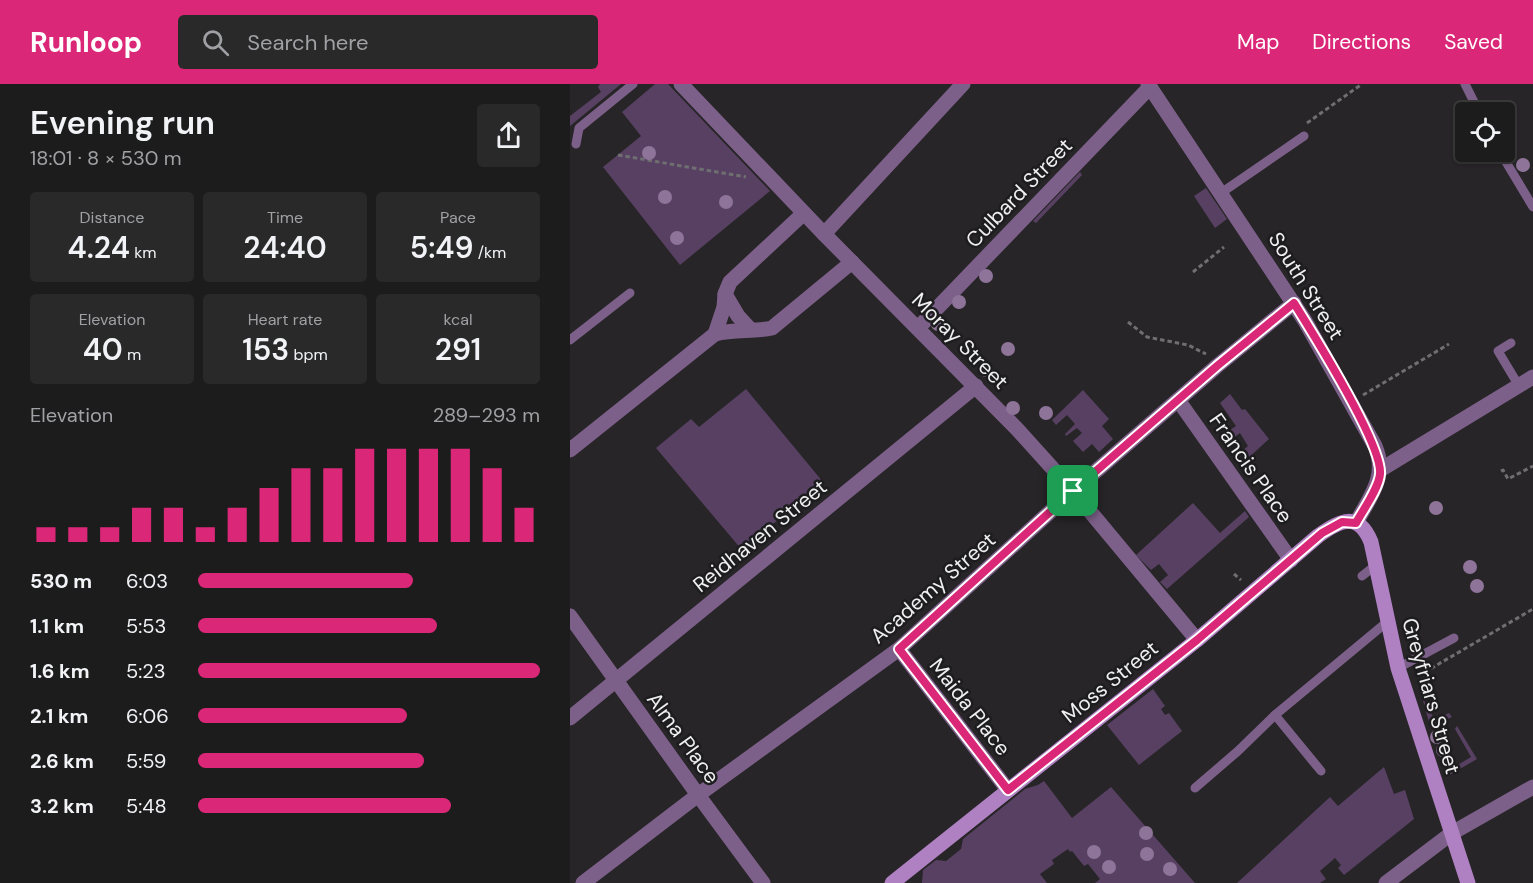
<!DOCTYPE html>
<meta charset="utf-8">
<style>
:root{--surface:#1d1c1d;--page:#2a292a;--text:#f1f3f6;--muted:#a0a1a4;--line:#3b3a3b;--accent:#db2777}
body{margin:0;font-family:"DM Sans",sans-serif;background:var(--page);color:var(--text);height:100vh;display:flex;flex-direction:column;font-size:22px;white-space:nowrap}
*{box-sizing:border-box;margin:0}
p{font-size:20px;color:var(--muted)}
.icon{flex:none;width:33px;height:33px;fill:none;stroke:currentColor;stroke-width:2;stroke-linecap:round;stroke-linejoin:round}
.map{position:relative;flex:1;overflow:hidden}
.sheet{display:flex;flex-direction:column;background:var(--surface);width:570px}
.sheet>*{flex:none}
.controls{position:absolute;left:885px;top:18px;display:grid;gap:12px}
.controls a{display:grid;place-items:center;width:60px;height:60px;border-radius:6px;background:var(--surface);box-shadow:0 2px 4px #0004,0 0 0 2px var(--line);font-size:30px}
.pin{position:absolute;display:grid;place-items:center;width:51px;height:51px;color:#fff;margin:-26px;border-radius:12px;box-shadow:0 3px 9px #0006}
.round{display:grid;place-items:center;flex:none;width:63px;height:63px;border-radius:6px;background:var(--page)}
.summary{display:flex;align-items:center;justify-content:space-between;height:102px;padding:0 30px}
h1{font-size:33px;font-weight:600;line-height:45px}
.stats{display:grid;grid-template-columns:repeat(3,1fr);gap:9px;height:102px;padding:6px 30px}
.stats div{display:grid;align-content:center;border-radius:6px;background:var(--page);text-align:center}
.stats b{font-size:30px;font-weight:600}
.stats small{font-size:16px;font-weight:400}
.stats p{font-size:16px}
.chart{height:168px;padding:12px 30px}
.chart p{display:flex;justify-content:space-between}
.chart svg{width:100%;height:108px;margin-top:6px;stroke:var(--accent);stroke-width:6}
ul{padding:0 30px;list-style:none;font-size:20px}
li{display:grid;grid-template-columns:96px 72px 1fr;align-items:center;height:45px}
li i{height:15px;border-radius:8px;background:var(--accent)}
header{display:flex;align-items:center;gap:36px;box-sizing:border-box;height:84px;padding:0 30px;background:var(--accent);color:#fff}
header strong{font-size:28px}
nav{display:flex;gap:33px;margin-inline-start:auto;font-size:21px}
.search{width:420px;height:54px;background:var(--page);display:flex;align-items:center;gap:15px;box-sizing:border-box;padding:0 21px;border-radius:6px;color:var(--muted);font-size:22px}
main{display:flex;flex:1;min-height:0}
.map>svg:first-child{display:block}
.green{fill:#584063}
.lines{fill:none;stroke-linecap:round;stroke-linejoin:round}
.path{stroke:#6f6e70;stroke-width:3;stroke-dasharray:4.5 3;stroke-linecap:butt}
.lane{stroke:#7d608a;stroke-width:9}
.street{stroke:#7d608a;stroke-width:15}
.secondary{stroke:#af81c3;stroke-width:15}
.tree{fill:#8f749a}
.route-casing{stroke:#fff;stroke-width:12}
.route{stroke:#db2777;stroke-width:8}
.labels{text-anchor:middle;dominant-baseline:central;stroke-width:5;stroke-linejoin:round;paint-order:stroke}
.street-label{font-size:21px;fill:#efeef0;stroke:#1d1c1e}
</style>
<header>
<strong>Runloop</strong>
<div class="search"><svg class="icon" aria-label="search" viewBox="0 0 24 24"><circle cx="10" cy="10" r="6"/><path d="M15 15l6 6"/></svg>Search here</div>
<nav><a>Map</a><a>Directions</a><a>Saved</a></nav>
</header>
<main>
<section class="sheet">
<div class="summary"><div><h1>Evening run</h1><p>18:01 · 8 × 530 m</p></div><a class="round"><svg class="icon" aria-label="share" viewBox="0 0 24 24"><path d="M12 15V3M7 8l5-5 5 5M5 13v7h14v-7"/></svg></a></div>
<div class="stats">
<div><p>Distance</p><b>4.24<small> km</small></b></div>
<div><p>Time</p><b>24:40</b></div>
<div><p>Pace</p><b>5:49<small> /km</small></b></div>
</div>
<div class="stats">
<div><p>Elevation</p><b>40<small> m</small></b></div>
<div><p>Heart rate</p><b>153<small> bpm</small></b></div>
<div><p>kcal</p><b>291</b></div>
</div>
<div class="chart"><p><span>Elevation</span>289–293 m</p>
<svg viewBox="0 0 160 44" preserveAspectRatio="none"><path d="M5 44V38M15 44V38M25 44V38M35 44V30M45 44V30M55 44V38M65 44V30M75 44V22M85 44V14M95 44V14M105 44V6M115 44V6M125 44V6M135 44V6M145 44V14M155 44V30"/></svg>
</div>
<ul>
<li><b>530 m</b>6:03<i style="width:63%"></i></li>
<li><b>1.1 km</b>5:53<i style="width:70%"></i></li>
<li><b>1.6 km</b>5:23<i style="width:100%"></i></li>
<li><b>2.1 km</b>6:06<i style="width:61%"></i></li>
<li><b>2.6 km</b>5:59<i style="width:66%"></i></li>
<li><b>3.2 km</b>5:48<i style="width:74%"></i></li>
</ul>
</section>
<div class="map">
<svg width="963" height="799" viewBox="0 0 963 799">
<rect width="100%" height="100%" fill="#272527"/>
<!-- green -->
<g class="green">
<path d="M30 0H51L0 42V32L31 8 28 3Z"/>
<path d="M85 0H98L200 107 110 181 33 83 71 52 52 28Z"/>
<path d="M510 88 512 91 466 139 463 137Z"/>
<path d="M636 104 657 135 645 144 624 112Z"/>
<path d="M176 305 253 398 172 466 86 364 121 335 129 343Z"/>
<path d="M513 306 539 335 532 342 543 355 529 368 522 360 513 368 503 357 512 349 507 344 496 352 495 350 505 340 497 331 486 341 482 336Z"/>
<path d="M660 310 672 326 675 325 699 355 676 376 671 368 678 362 670 349 662 355 657 348 666 342 650 319Z"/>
<path d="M623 419 650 449 675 427 679 433 597 505 590 498 598 491 589 480 581 486 566 471Z"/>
<path d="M583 605 595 622 591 625 595 631 599 629 612 647 569 681 537 641Z"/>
<path d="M852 613 865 636 879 629 882 633 864 640 859 638Z"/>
<path d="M887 642 907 675 876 693V688L901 673 885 645Z"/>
<path d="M814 683 824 710 835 706 844 735 774 791 768 784 771 781 765 774 750 787 756 795 750 799H667L760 713 768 722Z"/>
<path d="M474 697 502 734 541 703 625 799H525L530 795 518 780 514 782 502 767 500 768 498 765 482 776 484 780 470 790 477 799H352L353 786 366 776 376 777 391 765 393 755 455 705 468 701Z"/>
</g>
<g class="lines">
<!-- path -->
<g class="path">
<path d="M737 39 792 0"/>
<path d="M48 71 176 93"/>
<path d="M623 188 654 163"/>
<path d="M558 238 577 253 618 261 636 270"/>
<path d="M793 311 879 260"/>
<path d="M931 387 933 386 938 395 963 382"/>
<path d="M664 490 671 496"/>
<path d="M848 592 963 525"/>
</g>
<!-- lane -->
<g class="lane">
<path d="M895 0 909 28"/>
<path d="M6 60 9 44 63 0"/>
<path d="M930 68 963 123"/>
<path d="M651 109 734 52"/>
<path d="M0 256 60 209"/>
<path d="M941 259 928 267 949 302"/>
<path d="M792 492 806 481"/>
<path d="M828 584 884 554"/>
<path d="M705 631 751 687"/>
<path d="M625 704 668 667 705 631 817 538"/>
</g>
<!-- street -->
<g class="street">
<path d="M111 0 254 150 447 345 503 407 627 556"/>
<path d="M578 0 735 237 805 362C818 392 800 413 786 439"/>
<path d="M254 150 393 0"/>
<path d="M155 210 168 232 180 245"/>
<path d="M348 244 580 3"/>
<path d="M145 250 154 223 155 210 160 198 234 129"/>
<path d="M608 316 721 476"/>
<path d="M0 366 145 250C164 245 183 248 202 244L282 178"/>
<path d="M810 386 963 293"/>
<path d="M0 532 128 711 193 799"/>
<path d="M329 565 438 706"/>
<path d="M0 634 406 302"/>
<path d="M13 799 128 711 329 565 503 407 647 282 724 219"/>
<path d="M816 799 882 749 963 703"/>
</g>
<!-- secondary -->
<path class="secondary" d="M322 799 627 556 748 452C770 436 788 427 801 458L828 584 898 799"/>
</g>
<!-- trees -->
<g class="tree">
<circle cx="79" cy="69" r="7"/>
<circle cx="953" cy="81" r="7"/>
<circle cx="95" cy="113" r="7"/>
<circle cx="156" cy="118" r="7"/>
<circle cx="107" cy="154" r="7"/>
<circle cx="416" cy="192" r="7"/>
<circle cx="389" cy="218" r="7"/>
<circle cx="368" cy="240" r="7"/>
<circle cx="438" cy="265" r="7"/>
<circle cx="416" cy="286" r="7"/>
<circle cx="443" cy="324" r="7"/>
<circle cx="476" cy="329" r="7"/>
<circle cx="866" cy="424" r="7"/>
<circle cx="900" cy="483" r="7"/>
<circle cx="907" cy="502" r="7"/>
<circle cx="867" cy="653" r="7"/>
<circle cx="873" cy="666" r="7"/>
<circle cx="576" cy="749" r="7"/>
<circle cx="524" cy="768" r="7"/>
<circle cx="577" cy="770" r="7"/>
<circle cx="539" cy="783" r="7"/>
<circle cx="600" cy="785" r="7"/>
</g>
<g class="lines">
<!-- route casing -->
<g class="route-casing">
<path id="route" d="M724 219C742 248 813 361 810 390 809 404 793 426 786 439L772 438 752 449 627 556 438 706 329 565 503 407 647 282Z"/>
</g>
<!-- route -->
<use href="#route" class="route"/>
</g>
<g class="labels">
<!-- street labels -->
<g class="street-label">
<text transform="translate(449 109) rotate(-46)">Culbard Street</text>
<text transform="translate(736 202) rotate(58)">South Street</text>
<text transform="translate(390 257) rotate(45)">Moray Street</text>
<text transform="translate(681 384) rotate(55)">Francis Place</text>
<text transform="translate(190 452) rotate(-39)">Reidhaven Street</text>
<text transform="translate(363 504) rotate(-41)">Academy Street</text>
<text transform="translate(540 598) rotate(-39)">Moss Street</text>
<text transform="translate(861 612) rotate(74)">Greyfriars Street</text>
<text transform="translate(400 623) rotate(52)">Maida Place</text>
<text transform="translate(113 654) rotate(54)">Alma Place</text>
</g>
</g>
</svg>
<div class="controls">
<a><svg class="icon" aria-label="locate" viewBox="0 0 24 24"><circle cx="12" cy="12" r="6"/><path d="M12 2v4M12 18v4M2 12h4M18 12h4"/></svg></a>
</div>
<div class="pin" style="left:503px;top:407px;background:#1e9e55"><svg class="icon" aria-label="arrive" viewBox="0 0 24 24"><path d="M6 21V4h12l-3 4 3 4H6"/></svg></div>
</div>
</main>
